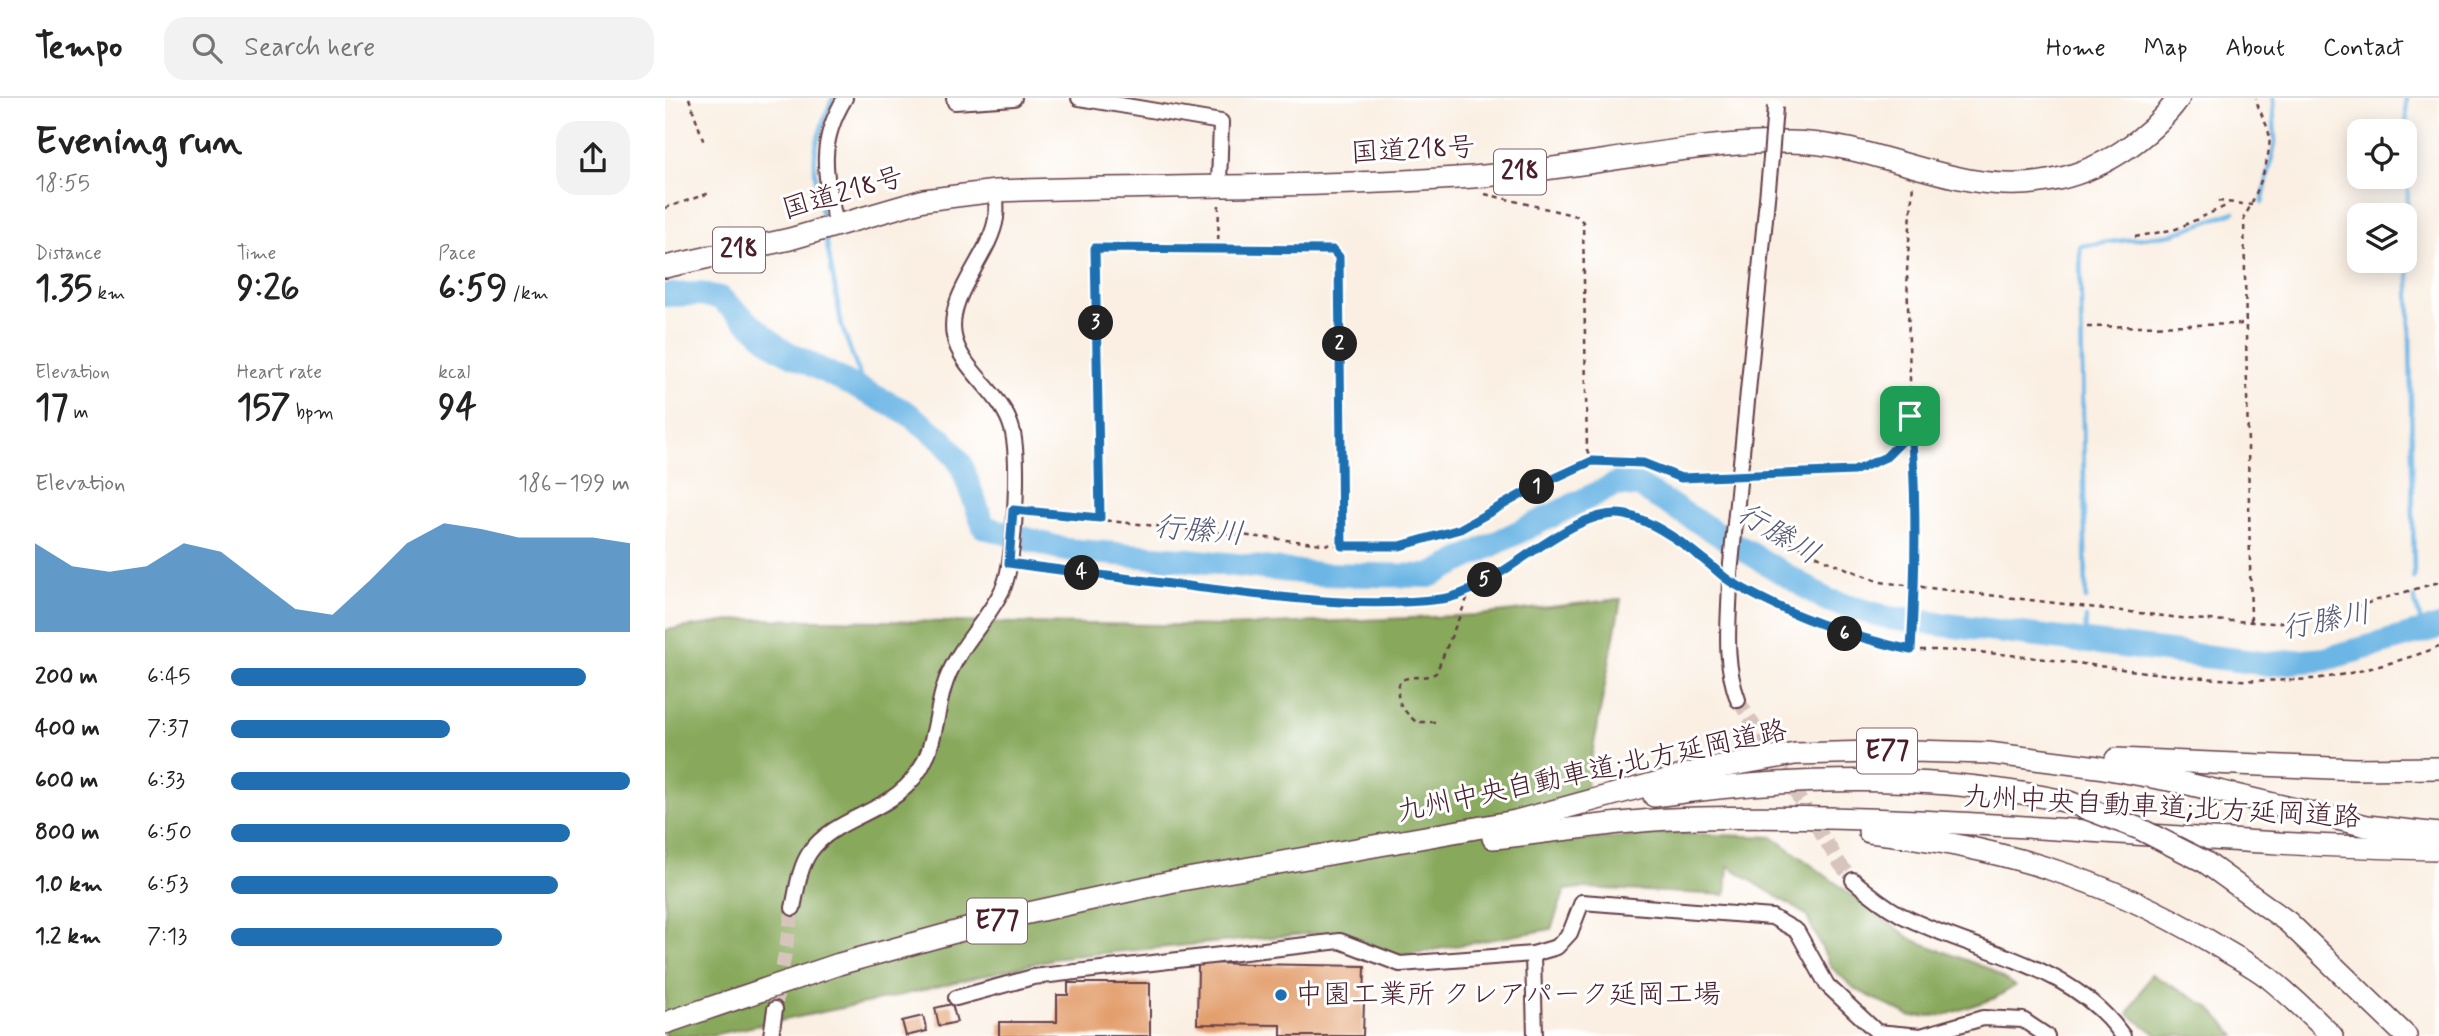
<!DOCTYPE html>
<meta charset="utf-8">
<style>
:root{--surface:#fff;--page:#f2f2f2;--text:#222;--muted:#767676;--line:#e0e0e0;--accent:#1f6fb2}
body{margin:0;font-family:Mynerve,"Klee One",sans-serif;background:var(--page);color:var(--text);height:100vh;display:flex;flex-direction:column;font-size:26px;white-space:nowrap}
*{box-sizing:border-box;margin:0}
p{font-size:23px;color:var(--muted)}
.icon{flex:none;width:38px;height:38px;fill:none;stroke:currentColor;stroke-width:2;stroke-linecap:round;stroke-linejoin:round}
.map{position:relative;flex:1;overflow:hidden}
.sheet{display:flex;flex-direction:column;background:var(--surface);width:665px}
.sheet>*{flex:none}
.tools{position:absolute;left:1682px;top:21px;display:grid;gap:14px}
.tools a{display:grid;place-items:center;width:70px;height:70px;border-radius:14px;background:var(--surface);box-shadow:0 4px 18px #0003;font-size:35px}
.pin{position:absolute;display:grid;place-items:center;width:60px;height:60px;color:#fff;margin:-30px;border-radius:14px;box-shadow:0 4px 10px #0006}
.km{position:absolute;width:35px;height:35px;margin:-18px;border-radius:50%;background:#222;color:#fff;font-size:19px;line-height:35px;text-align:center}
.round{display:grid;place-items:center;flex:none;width:74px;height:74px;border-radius:21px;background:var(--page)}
.summary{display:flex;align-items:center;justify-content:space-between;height:119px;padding:0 35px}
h1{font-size:38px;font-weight:700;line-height:52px}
.metrics{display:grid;grid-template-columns:repeat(3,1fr);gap:10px;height:119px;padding:7px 35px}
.metrics div{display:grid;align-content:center}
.metrics b{font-size:35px;font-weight:700}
.metrics small{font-size:19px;font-weight:400}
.metrics p{font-size:19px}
.chart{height:196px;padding:14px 35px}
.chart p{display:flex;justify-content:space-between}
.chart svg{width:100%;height:126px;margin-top:7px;fill:var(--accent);opacity:.7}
ul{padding:0 35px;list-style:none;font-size:23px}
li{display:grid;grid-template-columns:112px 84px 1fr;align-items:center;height:52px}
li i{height:18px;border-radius:9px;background:var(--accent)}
header{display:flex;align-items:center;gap:42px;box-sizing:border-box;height:98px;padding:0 35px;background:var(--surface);border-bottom:2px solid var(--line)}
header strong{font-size:33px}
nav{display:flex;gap:38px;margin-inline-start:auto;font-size:24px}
.search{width:490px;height:63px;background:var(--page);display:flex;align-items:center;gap:18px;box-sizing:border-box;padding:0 24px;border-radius:21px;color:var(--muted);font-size:26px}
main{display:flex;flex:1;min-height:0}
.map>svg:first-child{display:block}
.forest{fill:#88a95c;stroke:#696444;stroke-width:2}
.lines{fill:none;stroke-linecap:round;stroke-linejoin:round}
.stream{stroke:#6cb6e5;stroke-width:4.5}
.river{stroke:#6cb6e5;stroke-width:24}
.building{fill:#e39f6d}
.minor-tunnel{stroke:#d7c5bd;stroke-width:14;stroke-dasharray:14 7;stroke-linecap:butt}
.minor-casing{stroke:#643e46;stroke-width:18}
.highway-casing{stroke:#643e46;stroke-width:24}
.path{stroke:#643e46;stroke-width:2.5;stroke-dasharray:5 5;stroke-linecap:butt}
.minor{stroke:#fff;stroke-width:14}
.highway{stroke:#fff;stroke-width:21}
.minor-bridge-casing{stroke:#643e46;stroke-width:18;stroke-linecap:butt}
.highway-bridge-casing{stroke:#643e46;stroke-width:24;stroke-linecap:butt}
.minor-bridge{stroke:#fff;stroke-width:14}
.highway-bridge{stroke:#fff;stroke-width:21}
.route-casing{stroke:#fff;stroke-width:14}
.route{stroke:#1f6fb2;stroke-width:9}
.poi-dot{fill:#1f6fb2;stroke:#fff;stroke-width:2.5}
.labels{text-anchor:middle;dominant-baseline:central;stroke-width:6;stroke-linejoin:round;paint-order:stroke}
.shield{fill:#fff;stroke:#80626b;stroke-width:2}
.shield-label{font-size:26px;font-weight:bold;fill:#4a1f2b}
.street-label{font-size:28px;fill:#4a1f2b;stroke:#fff}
.poi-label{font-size:28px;fill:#4a1f2b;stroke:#fff;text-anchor:start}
.water-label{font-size:30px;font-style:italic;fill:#585b75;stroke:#fff}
</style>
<header>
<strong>Tempo</strong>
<div class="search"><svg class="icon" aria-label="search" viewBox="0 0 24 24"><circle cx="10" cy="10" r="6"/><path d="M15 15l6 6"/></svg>Search here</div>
<nav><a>Home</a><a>Map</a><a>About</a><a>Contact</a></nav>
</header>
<main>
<section class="sheet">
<div class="summary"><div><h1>Evening run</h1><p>18:55</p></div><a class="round"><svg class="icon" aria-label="share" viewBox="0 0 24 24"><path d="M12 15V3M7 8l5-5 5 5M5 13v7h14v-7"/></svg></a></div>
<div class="metrics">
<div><p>Distance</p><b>1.35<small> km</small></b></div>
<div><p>Time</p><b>9:26</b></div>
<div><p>Pace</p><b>6:59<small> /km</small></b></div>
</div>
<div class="metrics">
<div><p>Elevation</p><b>17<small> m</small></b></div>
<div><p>Heart rate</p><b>157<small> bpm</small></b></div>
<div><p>kcal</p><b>94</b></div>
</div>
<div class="chart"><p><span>Elevation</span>186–199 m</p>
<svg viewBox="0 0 160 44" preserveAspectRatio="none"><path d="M0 44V13L10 21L20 23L30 21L40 13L50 16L60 26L70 36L80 38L90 26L100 13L110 6L120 8L130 11L140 11L150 11L160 13V44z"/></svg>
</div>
<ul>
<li><b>200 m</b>6:45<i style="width:89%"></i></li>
<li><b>400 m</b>7:37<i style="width:55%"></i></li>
<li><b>600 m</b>6:33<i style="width:100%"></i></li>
<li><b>800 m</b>6:50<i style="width:85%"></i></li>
<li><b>1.0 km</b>6:53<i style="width:82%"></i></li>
<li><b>1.2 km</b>7:13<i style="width:68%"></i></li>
</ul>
</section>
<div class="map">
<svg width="1774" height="938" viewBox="0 0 1774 938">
<rect width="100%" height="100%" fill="#fff"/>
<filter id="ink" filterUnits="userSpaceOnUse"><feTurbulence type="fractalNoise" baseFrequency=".0143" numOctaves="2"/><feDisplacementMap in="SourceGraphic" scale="14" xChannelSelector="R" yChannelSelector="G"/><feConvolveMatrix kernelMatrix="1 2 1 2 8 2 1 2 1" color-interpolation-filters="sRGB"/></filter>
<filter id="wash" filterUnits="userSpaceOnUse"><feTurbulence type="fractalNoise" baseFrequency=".00686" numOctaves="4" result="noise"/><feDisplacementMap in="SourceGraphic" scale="28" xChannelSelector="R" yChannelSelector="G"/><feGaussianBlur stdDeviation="1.57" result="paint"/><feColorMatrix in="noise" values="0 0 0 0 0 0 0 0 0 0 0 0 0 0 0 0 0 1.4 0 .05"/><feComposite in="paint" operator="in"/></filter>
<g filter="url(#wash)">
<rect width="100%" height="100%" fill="#faefe2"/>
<!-- forest -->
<g class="forest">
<path d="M956 501 911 743 1003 735 1108 739 1248 842 1322 870 1350 888 1330 900 1280 917 1246 919 1190 891 1166 869 1141 817 1063 768 1061 797 919 790 900 792 886 831 734 858 673 833 396 859 220 901 42 938H0V532L81 521 564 528 814 517Z"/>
<path d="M1486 876 1544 909 1571 938H1494L1463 916Z"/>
</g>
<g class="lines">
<!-- stream -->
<g class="stream">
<path d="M1741 0 1749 480"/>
<path d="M1597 105 1610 45 1608 0"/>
<path d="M158 124C148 66 143 56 168 0"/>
<path d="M160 136 177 229 201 295"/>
<path d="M1749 500 1759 534"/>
<path d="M1421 501 1415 148 1508 136 1569 114"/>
<path d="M1420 542 1421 520"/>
</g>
<!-- river -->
<path class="river" d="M0 197 35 196 55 200 115 251 241 314 278 342 296 366 319 429 401 452 515 461 653 476 764 478 951 386 974 388 1162 502 1224 520 1605 566 1660 561 1774 529"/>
</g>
<g id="blocks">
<!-- building -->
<g class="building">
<path d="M533 865 700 868 698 938H616V927L532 926Z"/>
<path d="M403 885H485V938H334V924H392V897H403Z"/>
<path d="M287 906 292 924 274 928 270 910Z"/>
<path d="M258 918 262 933 241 938 237 923Z"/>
</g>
</g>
</g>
<g filter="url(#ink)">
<use href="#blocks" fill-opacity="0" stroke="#643e46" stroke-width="2"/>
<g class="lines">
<!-- minor-tunnel -->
<g class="minor-tunnel">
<path d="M1073 602 1175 766 1188 782"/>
<path d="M110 911 128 810"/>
</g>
<!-- minor casing -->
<g class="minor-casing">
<g id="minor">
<path d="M289 0 290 4 349 0"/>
<path d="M414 0 556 24 554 86"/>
<path d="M171 126C160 76 152 46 180 0"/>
<path d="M1073 602C1057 559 1065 520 1065 476L1106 60"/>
<path d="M1188 782C1203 795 1218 807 1236 817 1310 855 1406 864 1458 938"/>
<path d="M128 810C132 792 134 770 145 754 174 713 236 717 261 660 272 635 272 607 281 583 294 547 326 519 339 488 350 459 355 361 347 331 337 294 296 273 289 238 281 196 325 159 331 120 332 111 331 102 331 93"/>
<path d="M868 856 870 938"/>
<path d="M291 900 368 879 675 843 735 866 868 856 892 849 905 835 917 804 1107 819 1132 833 1162 887 1212 934 1256 938 1318 920 1358 922 1382 938"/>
<path d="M106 938 110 911"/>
</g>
</g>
<!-- highway casing -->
<g class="highway-casing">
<g id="highway">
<path d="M0 169 125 141 259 102 331 93C490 87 649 90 808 79 914 71 1019 44 1125 44 1214 44 1293 100 1383 83 1435 74 1483 42 1514 0"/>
<path d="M1451 661 1690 671 1774 670"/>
<path d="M989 698C1127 678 1268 674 1404 704"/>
<path d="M1204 734C1327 747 1440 780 1546 844 1565 856 1586 866 1604 880 1626 898 1647 918 1667 938"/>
<path d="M828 740C897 733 965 721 1034 720 1281 714 1527 747 1774 751"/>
<path d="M1540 764 1623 824 1741 938"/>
<path d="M0 925 174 866 345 819 505 784 851 723 1039 672 1130 656 1247 653 1323 655 1433 669 1519 685 1702 728 1774 736"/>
</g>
</g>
<!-- path -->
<g class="path">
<path d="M24 0 39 45"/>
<path d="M820 96 912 118 918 124 922 352 927 363"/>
<path d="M1553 103 1587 107"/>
<path d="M0 110 45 95"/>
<path d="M1470 139 1511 131 1563 107"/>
<path d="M553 150 669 152 674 159 677 448"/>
<path d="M1422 229 1580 226"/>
<path d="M1087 377C1126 377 1215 384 1237 343 1240 336 1242 328 1244 322"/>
<path d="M362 414 677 448H735L795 431 866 391 927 363 978 365 1016 380 1063 378"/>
<path d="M435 420 430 151 553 150 554 105"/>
<path d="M1107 434 1160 462 1215 484 1524 521 1608 525 1652 520 1774 484"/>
<path d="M357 467C427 477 497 485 567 493 636 502 708 513 777 501 831 492 895 419 946 416 979 414 1028 452 1052 472"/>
<path d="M1077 490 1188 540 1246 552 1251 495 1242 173 1248 85"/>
<path d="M1586 523 1579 119C1590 103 1608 56 1604 36 1602 24 1593 13 1591 0"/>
<path d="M1246 552C1379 550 1511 591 1645 581 1681 579 1739 562 1774 549"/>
<path d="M770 624H751C737 611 729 603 735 583 748 576 758 582 771 575L806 491"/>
</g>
<!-- minor -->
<use href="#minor" class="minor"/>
<!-- highway -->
<use href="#highway" class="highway"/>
<!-- minor-bridge casing -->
<g class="minor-bridge-casing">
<path id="minor-bridge" d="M1106 60 1110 9"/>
</g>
<!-- highway-bridge casing -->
<g class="highway-bridge-casing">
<path id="highway-bridge" d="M1404 704 1475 731 1540 764"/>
</g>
<!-- minor-bridge -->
<use href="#minor-bridge" class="minor-bridge"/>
<!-- highway-bridge -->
<use href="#highway-bridge" class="highway-bridge"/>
</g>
</g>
<g class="lines" filter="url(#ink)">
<!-- route casing -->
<g class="route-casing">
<path id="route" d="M430 150 668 152 674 159 677 448H735L795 431 866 391 927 363 978 365 1016 380 1189 373 1221 359 1236 344 1245 318C1252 396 1251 474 1246 552 1183 538 1124 518 1068 485 1057 479 1049 469 1039 462 1018 445 988 423 961 417 907 405 832 495 776 501 700 510 629 501 554 492 484 483 414 475 344 465L348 412 435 420Z"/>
</g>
<!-- route -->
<use href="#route" class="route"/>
</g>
<!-- markers -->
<circle class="poi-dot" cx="616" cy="897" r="7"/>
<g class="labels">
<!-- shield labels -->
<g class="shield">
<rect x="829" y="51.5" width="52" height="45" rx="5"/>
<rect x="48" y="129.5" width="52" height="45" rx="5"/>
<rect x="1192" y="630.5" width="60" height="45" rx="5"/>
<rect x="302" y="800.5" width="60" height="45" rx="5"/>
</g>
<g class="shield-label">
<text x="855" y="74">218</text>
<text x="74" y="152">218</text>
<text x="1222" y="653">E77</text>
<text x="332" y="823">E77</text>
</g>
<!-- street labels -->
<g class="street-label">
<text transform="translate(748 53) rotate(-3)">国道218号</text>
<text transform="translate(178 96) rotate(-16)">国道218号</text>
<text transform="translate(927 674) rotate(-12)">九州中央自動車道;北方延岡道路</text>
<text transform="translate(1497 710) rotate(3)">九州中央自動車道;北方延岡道路</text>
</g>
<!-- poi labels -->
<g class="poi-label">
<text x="630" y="897">中園工業所 クレアパーク延岡工場</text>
</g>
<!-- water labels -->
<g class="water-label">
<text transform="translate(534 433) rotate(5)">行縢川</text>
<text transform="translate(1113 436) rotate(31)">行縢川</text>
<text transform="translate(1661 523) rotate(-11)">行縢川</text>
</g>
</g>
</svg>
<div class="tools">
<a><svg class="icon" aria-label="locate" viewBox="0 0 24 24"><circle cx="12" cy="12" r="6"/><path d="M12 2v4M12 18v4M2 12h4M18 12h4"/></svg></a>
<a><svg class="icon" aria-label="layers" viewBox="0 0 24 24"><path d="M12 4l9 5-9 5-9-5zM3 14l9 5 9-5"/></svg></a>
</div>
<div class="pin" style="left:1245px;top:318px;background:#1e9e55"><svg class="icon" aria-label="arrive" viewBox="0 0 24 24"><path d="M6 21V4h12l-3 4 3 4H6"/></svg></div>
<b class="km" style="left:872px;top:389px">1</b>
<b class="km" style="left:675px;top:246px">2</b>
<b class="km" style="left:431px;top:225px">3</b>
<b class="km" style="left:417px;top:475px">4</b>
<b class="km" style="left:820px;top:482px">5</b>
<b class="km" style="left:1180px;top:536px">6</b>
</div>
</main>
